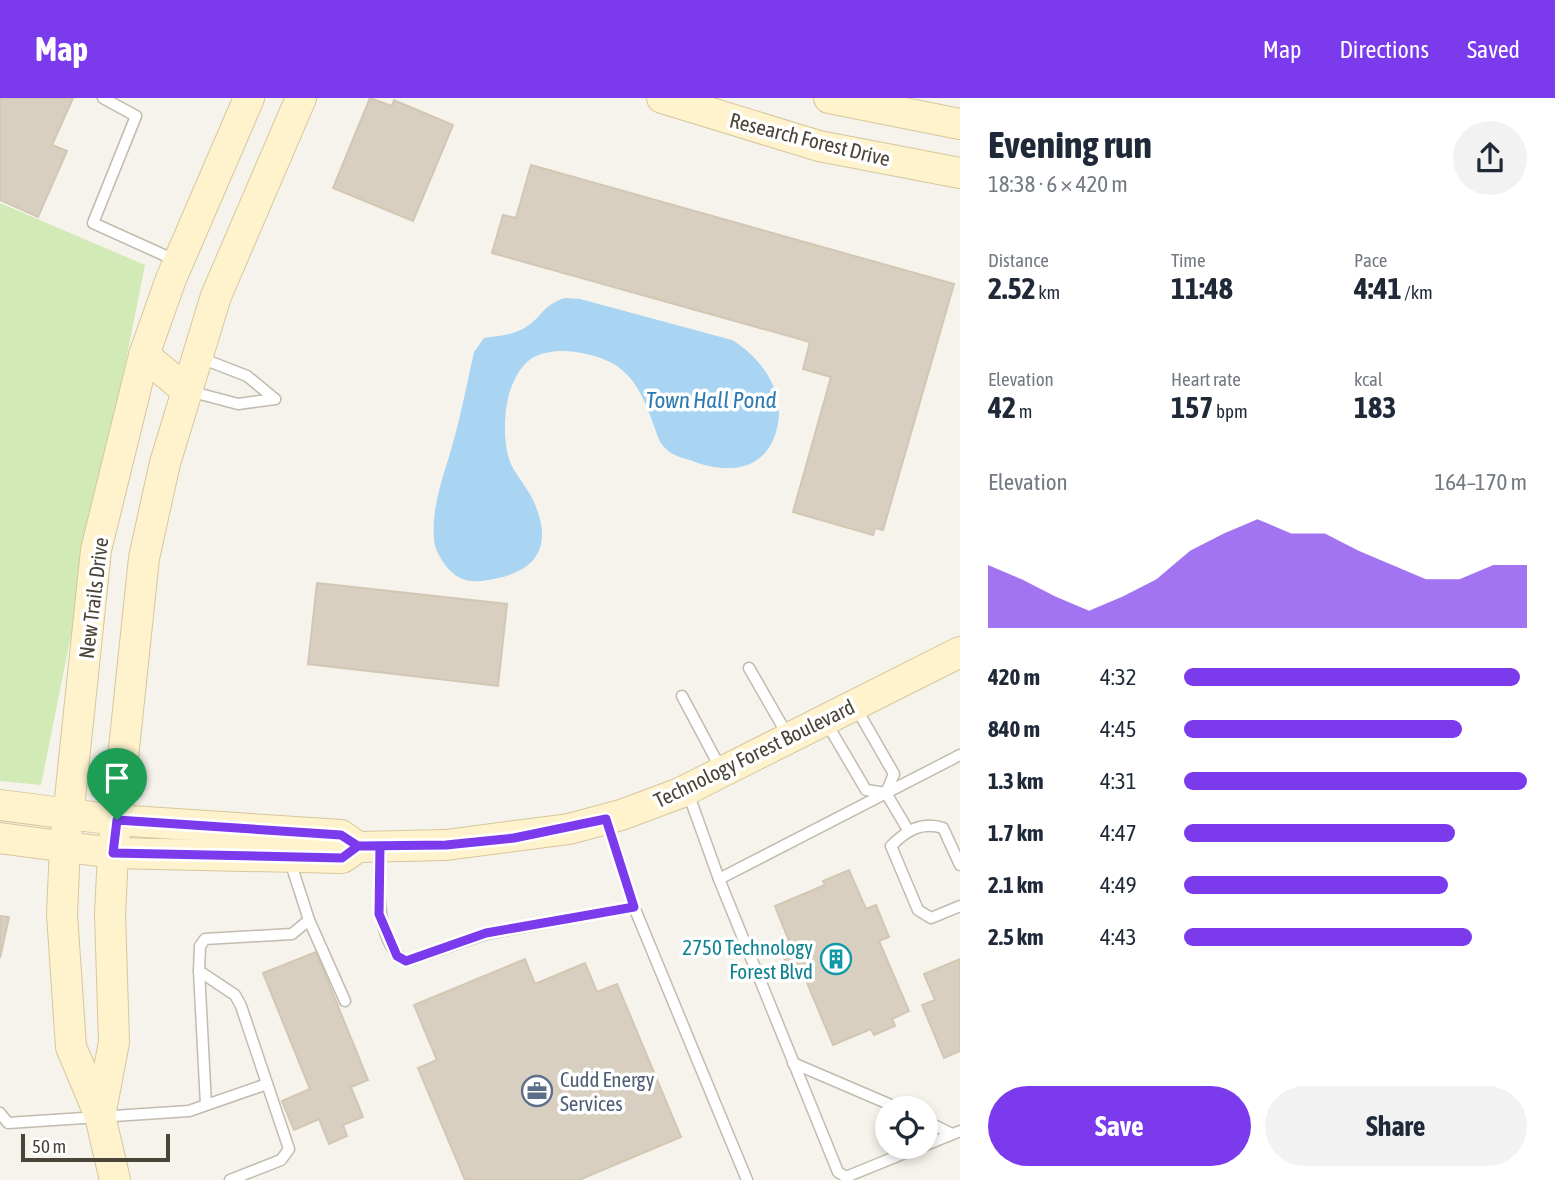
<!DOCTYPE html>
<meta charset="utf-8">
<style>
:root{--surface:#fff;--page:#f2f2f3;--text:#1f2937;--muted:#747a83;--accent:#7c3aed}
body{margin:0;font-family:"Asap Condensed",sans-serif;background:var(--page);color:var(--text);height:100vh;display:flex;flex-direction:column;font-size:26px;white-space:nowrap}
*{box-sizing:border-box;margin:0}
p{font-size:23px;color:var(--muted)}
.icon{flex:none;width:38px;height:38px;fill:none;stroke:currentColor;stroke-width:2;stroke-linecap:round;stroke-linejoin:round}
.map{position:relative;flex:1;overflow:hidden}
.sheet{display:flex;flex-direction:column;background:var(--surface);width:595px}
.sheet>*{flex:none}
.controls{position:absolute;left:875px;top:998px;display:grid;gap:14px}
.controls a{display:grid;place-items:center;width:63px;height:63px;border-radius:50%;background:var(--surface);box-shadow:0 4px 10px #0003;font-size:35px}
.scale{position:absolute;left:21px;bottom:18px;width:149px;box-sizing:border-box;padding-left:7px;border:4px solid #4b4439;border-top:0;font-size:19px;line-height:24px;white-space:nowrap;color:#4b4439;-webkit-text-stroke:5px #fff;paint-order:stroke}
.pin{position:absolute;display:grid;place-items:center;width:60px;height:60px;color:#fff;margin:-72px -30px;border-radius:50% 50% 50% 0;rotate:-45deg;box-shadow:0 0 7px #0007}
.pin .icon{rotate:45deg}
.round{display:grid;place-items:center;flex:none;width:74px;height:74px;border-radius:37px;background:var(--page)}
.head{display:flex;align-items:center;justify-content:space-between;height:119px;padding:0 28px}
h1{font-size:38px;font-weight:700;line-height:52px}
.stats{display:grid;grid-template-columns:repeat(3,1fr);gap:10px;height:119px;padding:7px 28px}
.stats div{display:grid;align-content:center}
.stats b{font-size:30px;font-weight:700}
.stats small{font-size:19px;font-weight:400}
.stats p{font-size:19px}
.chart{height:196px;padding:14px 28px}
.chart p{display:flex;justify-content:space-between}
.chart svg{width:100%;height:126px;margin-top:7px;fill:var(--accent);opacity:.7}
.primary-button{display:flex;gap:14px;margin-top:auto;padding:14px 28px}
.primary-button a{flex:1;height:80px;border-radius:42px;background:var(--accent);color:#fff;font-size:28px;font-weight:700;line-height:80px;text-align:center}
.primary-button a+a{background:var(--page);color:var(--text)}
ul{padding:0 28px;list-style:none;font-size:23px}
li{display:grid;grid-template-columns:112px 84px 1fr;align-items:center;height:52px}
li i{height:18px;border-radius:9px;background:var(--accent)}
header{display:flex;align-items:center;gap:42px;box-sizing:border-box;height:98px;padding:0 35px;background:var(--accent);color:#fff}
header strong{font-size:33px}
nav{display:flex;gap:38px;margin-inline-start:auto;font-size:24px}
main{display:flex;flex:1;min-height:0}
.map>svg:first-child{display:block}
.green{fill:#d2eab5}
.water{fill:#a9d4f2}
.building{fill:#d8cfc1;stroke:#d3c7b4;stroke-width:2}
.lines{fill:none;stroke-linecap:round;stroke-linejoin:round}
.lane-casing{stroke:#c2bbae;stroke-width:13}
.secondary-casing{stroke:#d6c79b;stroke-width:32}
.lane{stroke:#fff;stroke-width:10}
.secondary{stroke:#fff3cd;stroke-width:30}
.route-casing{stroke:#fff;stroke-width:14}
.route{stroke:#7c3aed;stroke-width:9}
.labels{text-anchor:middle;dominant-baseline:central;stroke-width:7;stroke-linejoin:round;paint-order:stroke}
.street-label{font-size:21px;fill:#4b4439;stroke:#fff}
.culture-label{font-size:21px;fill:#0d838f;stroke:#fff;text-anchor:end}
.service-label{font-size:21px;fill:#4e5e75;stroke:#fff;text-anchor:start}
.water-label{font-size:23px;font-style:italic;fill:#2e7ab2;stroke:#fff}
</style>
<header>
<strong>Map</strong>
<nav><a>Map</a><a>Directions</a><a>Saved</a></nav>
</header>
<main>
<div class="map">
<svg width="960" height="1082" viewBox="0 0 960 1082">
<rect width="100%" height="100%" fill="#f6f3ec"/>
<!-- green -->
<path class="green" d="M0 105 145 167 41 687 0 683Z"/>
<!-- water -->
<path class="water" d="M565 200 580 201 732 242C762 260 788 296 776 334 764 375 724 376 690 362 682 360 672 357 666 351 659 345 657 336 654 328 640 289 629 265 586 256 569 252 550 251 534 259 522 265 514 281 510 293 504 312 503 342 509 361 514 376 526 387 533 402 555 449 536 475 488 482 470 485 458 483 446 468 440 460 434 450 434 440 432 413 440 387 448 362 459 327 466 290 474 254L484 240C499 238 516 237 529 227 544 216 543 207 565 200Z"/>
<!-- building -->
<g class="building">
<path d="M0 0H73L52 47 67 53 38 119 0 102Z"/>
<path d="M370 0 392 8 394 2 453 27 413 123 333 90Z"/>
<path d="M531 67 954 186 883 432 875 430 873 437 793 414 831 279 803 271 810 244 492 155 503 117 516 120Z"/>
<path d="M317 485 507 506 498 588 308 566Z"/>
<path d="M849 772 866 811 876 807 889 839 879 843 909 913 892 921 895 928 874 937 871 931 833 947 803 875 792 879 779 848 789 843 775 808 825 787 823 783Z"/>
<path d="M0 818 9 819 0 860Z"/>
<path d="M316 854 368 982 351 989 363 1019 343 1027 347 1038 329 1046 319 1021 294 1032 282 1003 310 991 263 875Z"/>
<path d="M525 861 535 886 585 865 597 894 617 886 681 1039 579 1082H465L418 970 437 962 414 907Z"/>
<path d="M960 861V953L944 960 922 907 935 902 924 876Z"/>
</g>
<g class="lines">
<!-- lane casing -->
<g class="lane-casing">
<g id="lane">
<path d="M103 0 136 18 93 125 177 163"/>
<path d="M198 259 247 278 275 301"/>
<path d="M189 293 238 306 275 301"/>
<path d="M749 570 788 638"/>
<path d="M682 598 722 673"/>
<path d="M855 608 894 676 886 695"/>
<path d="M826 624 866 692 886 695"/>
<path d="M687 692 719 781"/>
<path d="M886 695 908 732"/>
<path d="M380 751C379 781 374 846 406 863L486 836 634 809 607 723"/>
<path d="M960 767 943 730C921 723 906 733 891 748L918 812 931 820 960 808"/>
<path d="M634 809 747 1082"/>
<path d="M309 822 345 903"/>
<path d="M199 873 206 1007"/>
<path d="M793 965 898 1010"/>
<path d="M0 1015 8 1025 189 1013 267 986"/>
<path d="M926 1023 952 1036"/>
<path d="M926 1047 960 1033"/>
<path d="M922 1048 846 1079 838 1074 719 781 960 657"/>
<path d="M230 1082 281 1062 289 1051 241 908 235 897 199 873 200 848 205 841 292 836 309 822 289 760"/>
</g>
</g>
<!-- secondary casing -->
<g class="secondary-casing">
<g id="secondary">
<path d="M662 0 819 48 960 75"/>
<path d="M829 0 960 26"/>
<path d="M144 257 187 293"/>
<path d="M0 707 116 722 341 737 358 749 446 747 569 731 621 717 680 695 960 554"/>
<path d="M0 740 113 755 342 760 358 749"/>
<path d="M100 1018 114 944 110 816 113 755 144 460 165 365 216 198 301 0"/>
<path d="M115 1082 100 1018 71 949 62 816 65 748 96 452 144 257 171 181 249 0"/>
</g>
</g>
<!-- lane -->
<use href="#lane" class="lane"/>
<!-- secondary -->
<use href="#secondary" class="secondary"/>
</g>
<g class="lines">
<!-- route casing -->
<g class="route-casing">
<path id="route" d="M117 722 113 755 342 760 358 748 446 747 514 740 606 721 634 809 486 835 406 863 397 858 379 816 380 748H358L341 737 117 722"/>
</g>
<!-- route -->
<use href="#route" class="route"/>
</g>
<!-- icons -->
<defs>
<g id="building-ring" transform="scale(1.575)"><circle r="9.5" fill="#fff" stroke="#0f9aa8" stroke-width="1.5"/><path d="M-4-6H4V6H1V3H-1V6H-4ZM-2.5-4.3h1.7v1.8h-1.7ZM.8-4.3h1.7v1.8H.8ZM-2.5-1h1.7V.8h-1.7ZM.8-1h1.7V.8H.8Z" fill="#0f9aa8"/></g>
<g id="office-ring" transform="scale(1.575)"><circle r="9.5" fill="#fff" stroke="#5c6f8a" stroke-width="1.5"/><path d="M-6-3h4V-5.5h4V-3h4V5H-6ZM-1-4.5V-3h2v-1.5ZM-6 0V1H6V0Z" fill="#5c6f8a"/></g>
</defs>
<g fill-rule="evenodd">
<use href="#building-ring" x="836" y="861"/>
<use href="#office-ring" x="537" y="993"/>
</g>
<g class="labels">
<!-- street labels -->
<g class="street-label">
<text transform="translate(810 41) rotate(14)">Research Forest Drive</text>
<text transform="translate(93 500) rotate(-83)">New Trails Drive</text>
<text transform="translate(754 655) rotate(-26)">Technology Forest Boulevard</text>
</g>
<!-- culture labels -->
<g class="culture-label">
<text x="813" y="849">2750 Technology<tspan x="813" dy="24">Forest Blvd</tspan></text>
</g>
<!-- service labels -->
<g class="service-label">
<text x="560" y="981">Cudd Energy<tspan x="560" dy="24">Services</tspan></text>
</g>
<!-- water labels -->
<g class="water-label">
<text x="711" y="302">Town Hall Pond</text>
</g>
</g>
</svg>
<div class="controls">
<a><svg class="icon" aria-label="locate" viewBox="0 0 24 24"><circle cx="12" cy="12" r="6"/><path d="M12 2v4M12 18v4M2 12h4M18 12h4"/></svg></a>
</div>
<div class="scale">50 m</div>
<div class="pin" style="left:117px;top:722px;background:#1e9e55"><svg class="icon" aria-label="arrive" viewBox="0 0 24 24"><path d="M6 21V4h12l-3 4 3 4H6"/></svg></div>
</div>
<section class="sheet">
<div class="head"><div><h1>Evening run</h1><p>18:38 · 6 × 420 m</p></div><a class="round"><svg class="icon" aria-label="share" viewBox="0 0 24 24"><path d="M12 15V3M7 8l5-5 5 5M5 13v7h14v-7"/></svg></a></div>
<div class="stats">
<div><p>Distance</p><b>2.52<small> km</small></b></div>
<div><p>Time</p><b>11:48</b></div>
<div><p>Pace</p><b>4:41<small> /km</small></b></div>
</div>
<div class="stats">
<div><p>Elevation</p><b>42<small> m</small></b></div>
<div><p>Heart rate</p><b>157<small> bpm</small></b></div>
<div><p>kcal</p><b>183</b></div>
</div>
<div class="chart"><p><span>Elevation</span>164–170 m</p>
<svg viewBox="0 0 160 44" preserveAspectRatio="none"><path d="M0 44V22L10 27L20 33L30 38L40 33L50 27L60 17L70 11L80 6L90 11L100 11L110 17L120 22L130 27L140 27L150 22L160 22V44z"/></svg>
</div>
<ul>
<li><b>420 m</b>4:32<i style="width:98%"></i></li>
<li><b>840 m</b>4:45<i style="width:81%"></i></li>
<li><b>1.3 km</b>4:31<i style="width:100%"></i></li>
<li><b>1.7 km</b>4:47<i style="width:79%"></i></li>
<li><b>2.1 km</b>4:49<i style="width:77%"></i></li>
<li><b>2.5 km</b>4:43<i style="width:84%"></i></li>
</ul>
<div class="primary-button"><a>Save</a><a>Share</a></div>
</section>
</main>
